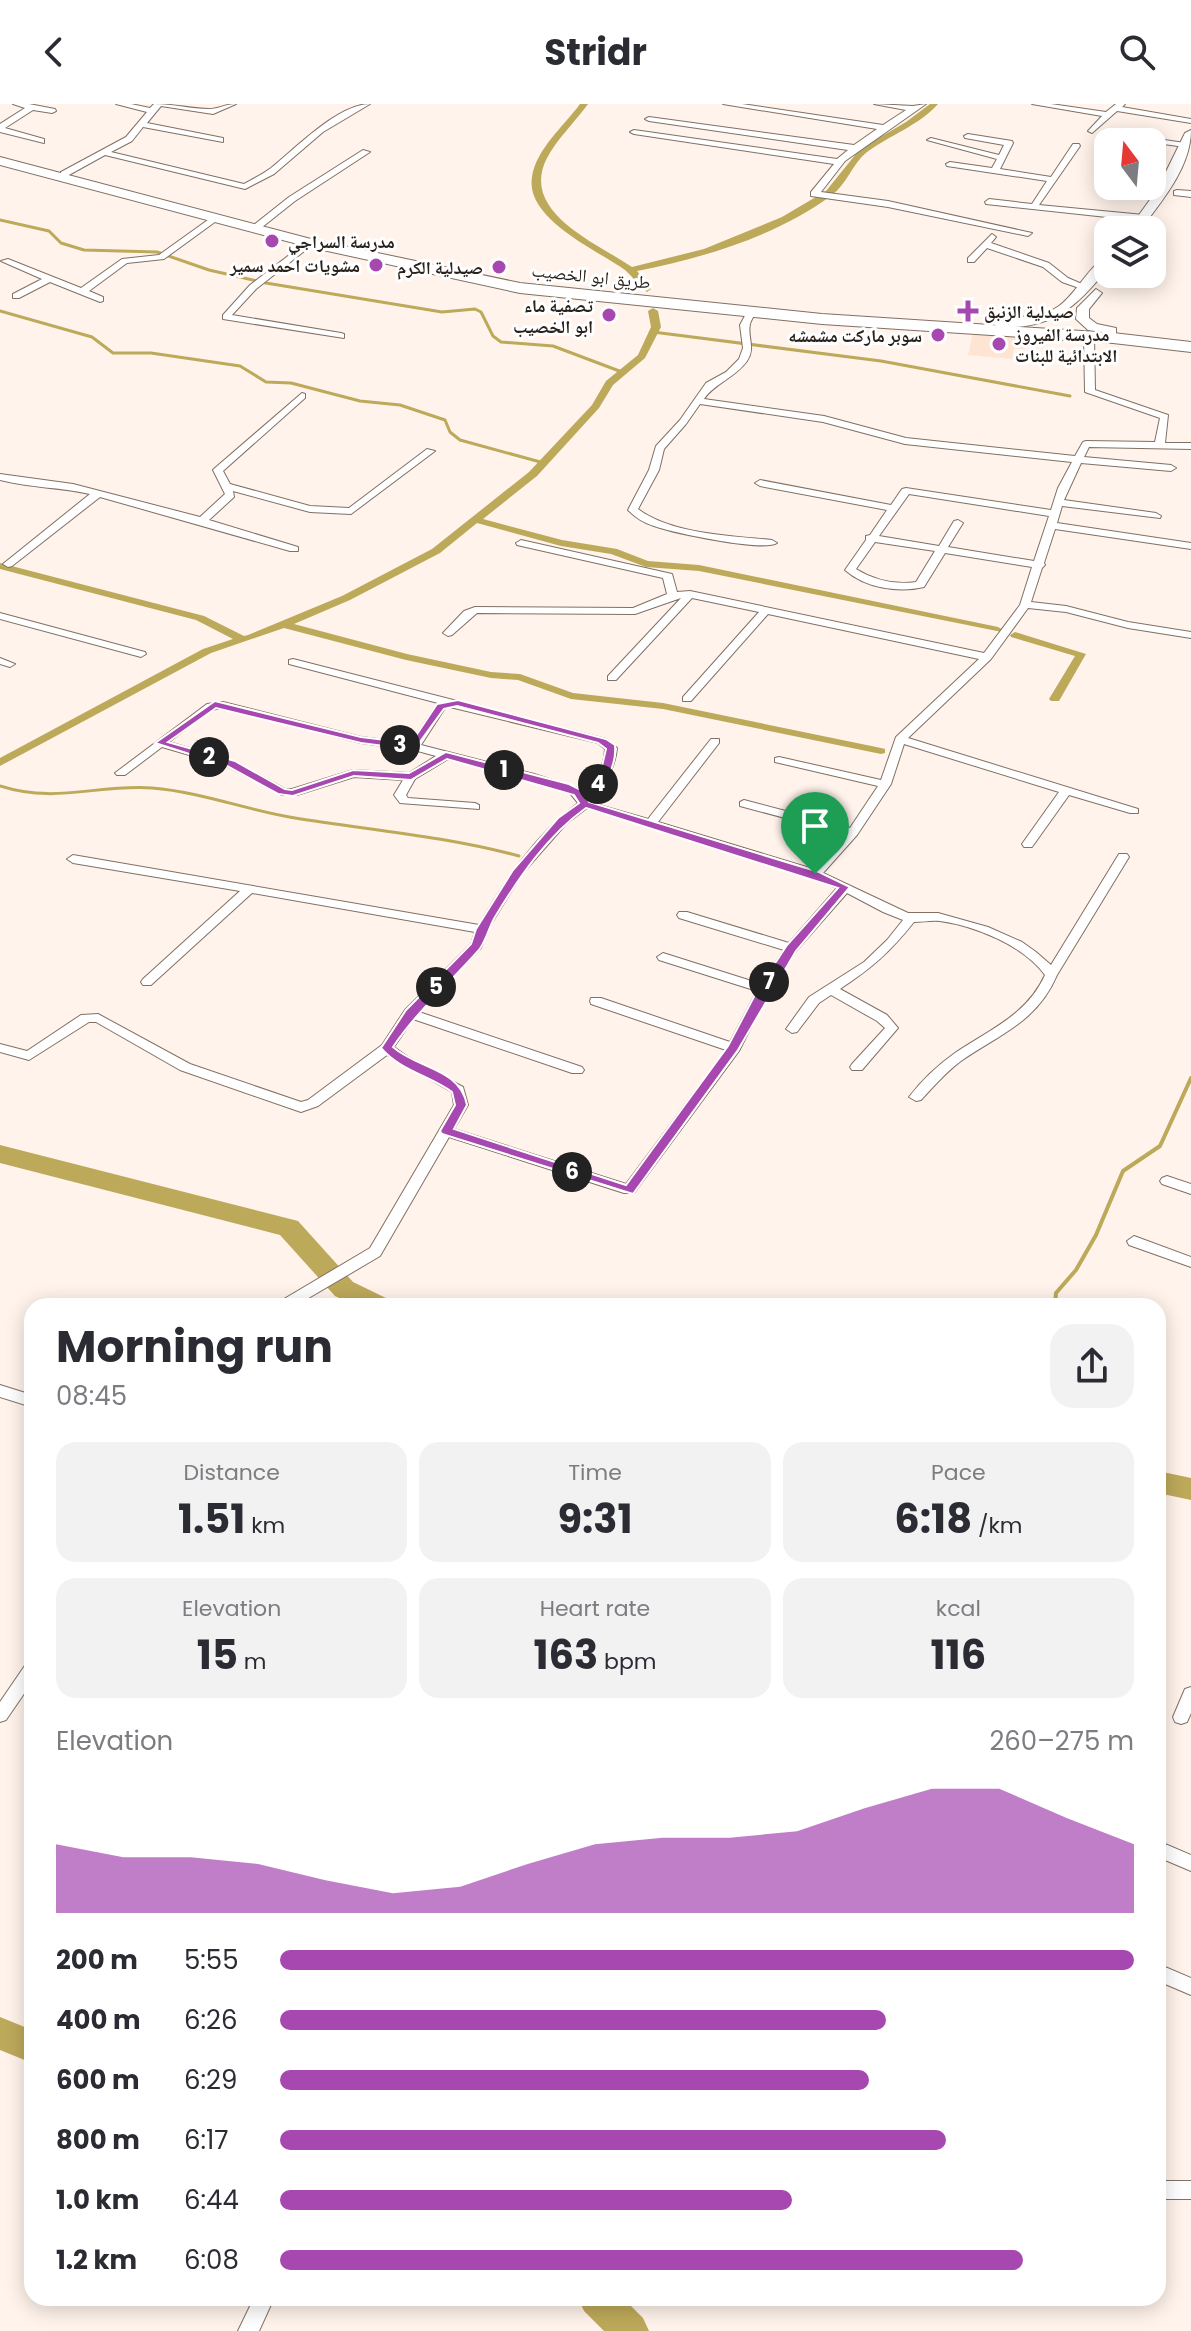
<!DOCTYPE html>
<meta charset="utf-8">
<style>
:root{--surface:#fff;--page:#f2f2f3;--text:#2b2b33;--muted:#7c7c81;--accent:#a748b1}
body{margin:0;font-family:Poppins,"Noto Naskh Arabic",sans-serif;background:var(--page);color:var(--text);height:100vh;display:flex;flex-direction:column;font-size:30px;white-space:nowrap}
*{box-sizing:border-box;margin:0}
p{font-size:26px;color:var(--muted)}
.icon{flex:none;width:44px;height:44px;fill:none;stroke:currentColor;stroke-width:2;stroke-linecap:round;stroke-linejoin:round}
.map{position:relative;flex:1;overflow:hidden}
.sheet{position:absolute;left:24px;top:1194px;width:1142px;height:1008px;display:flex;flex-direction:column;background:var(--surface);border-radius:24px;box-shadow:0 4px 20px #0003}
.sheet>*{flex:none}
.needle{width:52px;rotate:344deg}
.tools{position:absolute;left:1094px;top:24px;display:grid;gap:16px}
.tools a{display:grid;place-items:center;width:72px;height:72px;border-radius:16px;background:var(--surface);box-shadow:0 4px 20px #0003;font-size:40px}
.pin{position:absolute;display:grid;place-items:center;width:68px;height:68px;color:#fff;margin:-82px -34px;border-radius:50% 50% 50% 0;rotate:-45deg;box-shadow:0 0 8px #0007}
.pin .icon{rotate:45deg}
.km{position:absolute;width:40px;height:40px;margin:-20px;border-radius:50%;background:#222;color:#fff;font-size:22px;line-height:40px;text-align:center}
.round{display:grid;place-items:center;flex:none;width:84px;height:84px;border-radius:24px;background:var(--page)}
.headline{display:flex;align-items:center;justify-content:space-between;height:136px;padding:0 32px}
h1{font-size:44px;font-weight:700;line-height:60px}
.metrics{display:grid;grid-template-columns:repeat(3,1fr);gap:12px;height:136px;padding:8px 32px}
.metrics div{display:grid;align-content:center;border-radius:20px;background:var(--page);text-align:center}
.metrics b{font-size:40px;font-weight:700}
.metrics small{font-size:22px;font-weight:400}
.metrics p{font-size:22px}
.chart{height:224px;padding:16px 32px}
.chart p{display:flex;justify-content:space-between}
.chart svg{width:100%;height:144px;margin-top:8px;fill:var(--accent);opacity:.7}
ul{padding:0 32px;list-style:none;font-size:26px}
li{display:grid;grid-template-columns:128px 96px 1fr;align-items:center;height:60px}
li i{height:20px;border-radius:10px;background:var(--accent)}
header{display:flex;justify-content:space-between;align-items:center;height:104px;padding:0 32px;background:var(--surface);font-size:36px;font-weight:700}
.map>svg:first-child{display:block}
.built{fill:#fee4d2}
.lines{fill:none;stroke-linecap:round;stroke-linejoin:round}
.stream-far1{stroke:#bda95a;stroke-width:3}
.stream{stroke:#bda95a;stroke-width:4}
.canal{fill:#bda95a;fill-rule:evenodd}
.river{fill:#bda95a;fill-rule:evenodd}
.minor-casing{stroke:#817064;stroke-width:2}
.secondary-casing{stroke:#817064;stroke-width:2}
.primary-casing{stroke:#817064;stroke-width:2}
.minor{fill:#fff;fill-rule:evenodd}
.secondary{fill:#fff;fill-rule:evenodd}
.primary{fill:#fff;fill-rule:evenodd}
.route{fill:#a748b1;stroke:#fff;stroke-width:2;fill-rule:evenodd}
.poi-dot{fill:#a748b1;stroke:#fff;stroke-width:3}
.labels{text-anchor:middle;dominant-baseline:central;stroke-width:6;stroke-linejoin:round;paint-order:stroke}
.far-poi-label{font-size:18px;font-weight:bold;fill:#28211c;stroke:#fff;text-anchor:end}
.far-street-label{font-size:18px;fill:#28211c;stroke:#fff}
</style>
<header><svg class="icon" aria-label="back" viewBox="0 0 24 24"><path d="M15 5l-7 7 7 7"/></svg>Stridr<svg class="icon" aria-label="search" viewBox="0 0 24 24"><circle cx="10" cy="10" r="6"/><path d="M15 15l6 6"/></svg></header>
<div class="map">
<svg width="1191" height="2227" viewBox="0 0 1191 2227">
<rect width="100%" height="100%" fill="#fff3eb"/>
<!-- built -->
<path class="built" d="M973 229 1028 235 1025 245H1014L1012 255 968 251Z"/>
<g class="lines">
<!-- stream-far1 -->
<g class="stream-far1">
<path d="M0 116 49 127 61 139 84 146 157 148 209 166 266 179 442 208 475 205 481 208 493 232 501 238 553 242 622 268"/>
<path d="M0 207 92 233 113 249H151L240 262 266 278 291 279 360 297 400 301 445 316 450 328 460 336 544 359"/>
<path d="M653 228 881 257 1070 292"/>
<path d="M0 682C56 700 97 680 152 684 202 688 246 706 295 714 370 726 445 732 519 752"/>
</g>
<!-- stream -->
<path class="stream" d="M1055 1202 1056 1189 1076 1166 1096 1131 1123 1067 1160 1042 1191 974"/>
<!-- canal -->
<g class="canal">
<path d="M580 0H588C575 18 557 35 547 54 519 108 597 139 632 163L704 145 782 113 826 87 860 45 906 18 930 0H938C918 22 890 31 867 48 852 60 847 80 832 91 777 132 703 154 637 167L651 185 647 188C639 182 633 173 625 166 597 146 525 115 532 73 536 45 564 22 580 0Z"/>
<path d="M653 204 658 207 661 223 645 254 613 281 599 304 537 372 483 415 562 436 617 445 648 457 699 461 998 523 1003 526 1002 528 699 467 646 463 611 450 561 442 477 419 440 449 350 496 294 520 407 550 491 568 520 570 573 589 663 599 881 644 885 645V649L881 650 663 605 571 595 518 576 491 574 406 556 284 524 211 549 0 662V654L203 545 233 535 196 516 0 465V459L204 512 244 532 248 531 342 492 432 445 529 368 592 301 606 277 638 251 651 223 648 207Z"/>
<path d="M1015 528 1086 550 1059 597H1051L1049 595 1075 552 1011 533 1010 531Z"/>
</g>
<!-- river -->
<g class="river">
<path d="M0 1041 298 1117 353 1178 388 1195 391 1202H355L335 1192 280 1131 0 1059Z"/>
<path d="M1158 1367 1191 1374V1396L1158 1389Z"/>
<path d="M0 1913 32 1926V1959L0 1946Z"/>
<path d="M578 2194H623L643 2214 649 2227H604L584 2207Z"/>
</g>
<!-- minor casing -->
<g class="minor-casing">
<g id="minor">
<path d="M13 0H29L55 5 56 7 52 9 33 6 5 24 44 35V39L0 28V20L25 4Z"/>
<path d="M116 0H131L150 4 154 0C173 0 192 5 209 5 218 5 226 0 236 0L213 10 161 2 147 19 223 34V38L143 23 132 37 111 48 244 80C253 75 263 70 271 64 295 45 338 0 370 0L323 28 274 70 245 85 105 51 67 72H61V68L126 33 147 8Z"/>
<path d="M723 0H742L883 21 906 6 874 0 913 2 926 0 845 57 821 88 888 97 1032 129 1028 132 888 103 811 92V88L834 60 634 30 630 28 634 26 837 55 848 46 649 17 645 15 649 13 854 41 877 25Z"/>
<path d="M1032 0H1051L1106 8 1116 0H1125L1122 3 1191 15V19L1117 7 1092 29 1088 27 1102 12Z"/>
<path d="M968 30 1012 37 1013 39 1000 65 1051 73 1073 40H1079L1080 42 1039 101 1144 111 1148 114 1144 117 986 100 985 98 989 95 1032 100 1047 77 947 62 946 60 950 58 992 64 997 55 927 36 931 34 999 51 1004 41 965 34 964 32Z"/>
<path d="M1123 30 1185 39 1189 41 1185 43 1120 34 1119 32Z"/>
<path d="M363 46 370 48 295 97 261 124H255V120L289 93Z"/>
<path d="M1177 86 1191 87V93L1174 91V87Z"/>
<path d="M212 113 219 115 164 155 127 159 89 187 103 193V197L100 198 50 178 19 194H13V190L42 175 1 157 8 155 81 184 122 155 159 151Z"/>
<path d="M992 130 996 133 991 139 1049 159 1068 174 1089 183 1085 186 1062 178 1043 163 987 144 974 158H968V154Z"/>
<path d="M309 136 312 137V141L256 185 232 211 341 229 344 230V234L223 215V211L250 181Z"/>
<path d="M748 206 756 208C754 212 751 216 750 220 747 233 756 244 747 257 735 274 715 279 704 295L824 312 906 334 1075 352 1083 338 1086 337 1155 338 1160 314 1085 288 1084 232 1089 229 1094 232 1095 286 1168 311 1165 339H1191V345L1089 343 1084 353 1171 361 1176 364 1171 367 1081 359 1064 396 1156 409 1161 412 1160 414 1062 402 1057 419 1191 439V445L1055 425 1044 459 1045 461 1042 464 1031 498 1066 502 1128 518 1191 528V534L1128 524 1066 508 1028 504 991 555 908 634 1138 705V709H1130L1069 691 1032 743H1024L1022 740 1059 688 904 640 891 680 857 731 823 769 908 809H938L988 823 1022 838 1036 848 1051 861 1119 750H1127L1129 753 1057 871C1037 918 1000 930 961 957 946 968 934 982 921 996L916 997 909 993C922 976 938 961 955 949 989 926 1027 911 1045 871 1023 841 975 822 940 817 931 816 923 818 914 818 890 848 872 864 840 885L887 911 898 924 862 966H852L850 963 852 960 885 924 877 917 831 891 819 899 797 928 792 929 786 925 809 893 864 858 887 836 903 816 883 808 847 789 796 847 770 886 739 947 634 1089H624L449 1033 380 1152 295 1202H277L279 1198 370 1144 454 1001 452 988 387 951 318 1002 301 1008 180 966 96 918H89L29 956 0 948V940L27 947 81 911 98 910 190 960 301 998 308 996 382 941 405 906 471 840 475 828 252 789 151 881H143L141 878 143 875 240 787 73 759 67 755 73 751 479 821C506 775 535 731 578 699L569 688 526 674 448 655 415 675 406 691 408 694 475 699 479 701V705L400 699 394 691 403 676 354 673 297 691H282L227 662 162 643 125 671H117L115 669 207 600 223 598 361 633 411 639 438 599 289 560V556L293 555 606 635 617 644C615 666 604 682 587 695L589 698 648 715 711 635H719V639L658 718 813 765 845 730 740 702V698L744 696 850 724 878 682 775 658V654L779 653 881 676 896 633 979 555 768 510 691 597H683V593L759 508 692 494 616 576H608V572L681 494 635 510 477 509 452 531 448 532 443 529 464 507 475 503 633 504 667 490 663 474 517 441 516 439 521 436 672 470 677 488 690 487 984 549 1020 501 1032 463 945 449 924 483C898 489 865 484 845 466L866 436V432L870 431 887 406 760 382 755 379 760 376 891 401 902 385 906 384 1051 406 1058 384 1072 358 905 340 823 318 700 300 686 320 664 345 659 366 638 405C671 430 732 432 772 436L777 439C763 448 674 429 654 422 644 419 636 414 628 406L649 366 656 342 680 316 706 279 726 268 739 255 743 244 740 221ZM909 390 1049 412 1034 457 948 443 963 419 958 416 954 417 939 442 879 432ZM875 438 935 447 916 478C895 481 874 476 856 465ZM450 603 598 639 605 645C604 664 596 676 581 688L577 684 534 670 421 641 445 604ZM223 604 361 639 414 646 436 652 409 669 353 666 292 685H285L235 658 169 638 210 606ZM587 704 811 773 837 784 789 839 687 808H679L677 811 679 814 784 846 761 880 663 849 657 853 659 856 757 887 730 938 601 894H591L590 897 591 900 726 946 626 1080 454 1025 468 1001 463 983 408 953 394 943 413 915 572 969H582L584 966 582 963 419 908 481 844 488 825 522 770 566 720Z"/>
<path d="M302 289 305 290V294L223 367 230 380 310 402 349 404 427 345 435 347 351 410 310 408 233 387 234 393 209 416 298 443V447H290L100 393 12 462 8 463 3 460 90 390C60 383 30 384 0 376V370L73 380 200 413 225 390 213 366 215 364Z"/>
<path d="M0 509 145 548 146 550 141 553 0 515Z"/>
<path d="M0 554 15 560 10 563 0 560Z"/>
<path d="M1167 1072 1191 1080V1090L1162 1080 1160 1077 1162 1074Z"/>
<path d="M1134 1132 1191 1153V1163L1129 1141 1127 1137Z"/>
<path d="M0 1281 32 1291V1303L0 1293Z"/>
<path d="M32 1558V1578L6 1616 0 1618V1598L26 1560Z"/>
<path d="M1191 1583V1609L1187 1618 1181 1620 1175 1618 1173 1613 1185 1585Z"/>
<path d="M1158 1737 1191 1751V1767L1158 1753Z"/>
<path d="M1158 1860 1191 1874V1891L1158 1877Z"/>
<path d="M1158 2077H1191V2095H1165L1158 2099Z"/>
<path d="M254 2194H274L259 2227H238Z"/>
</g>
</g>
<!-- secondary casing -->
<g class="secondary-casing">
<g id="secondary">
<path d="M1191 26C1191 63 1162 97 1140 126H1128L1157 86 1185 29Z"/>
<path d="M1108 152V164C1082 196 1060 220 1016 223 1007 224 1000 225 993 220 1008 209 1038 217 1059 202 1077 189 1089 161 1108 152Z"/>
<path d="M1096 185 1102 189 1089 205V214L1097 220 1116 224V230L1088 226 1076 215 1077 204Z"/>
</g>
</g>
<!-- primary casing -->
<g class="primary-casing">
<path id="primary" d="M0 53 311 135 520 179 822 210 1113 229 1191 238V248L1113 239 822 220 520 189 309 143 0 61Z"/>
</g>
<!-- minor -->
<use href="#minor" class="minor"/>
<!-- secondary -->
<use href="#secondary" class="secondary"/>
<!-- primary -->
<use href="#primary" class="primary"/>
</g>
<!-- route -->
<path class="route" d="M458 596 606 635 615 641C617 662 605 683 587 694L589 698 819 768 850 783 796 847 738 946 633 1090 442 1030 440 1027 455 1001 452 988C430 972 399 966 381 944L406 906 471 840 476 825 513 766 558 714 579 699 574 691 447 655 411 676 354 672 293 692 278 690 227 662 155 639 215 597 361 633 411 639 437 600ZM457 602 598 639 606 645 601 666 583 687 569 680 446 648 409 669 353 666 292 686 285 685 235 657 168 638 216 604 361 639 414 646 444 605ZM586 704 838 784 787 841 758 885 728 942 626 1081 454 1025 467 1001C460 964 418 965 393 943 418 906 450 879 479 846 486 837 489 823 495 813 520 772 547 732 586 704Z"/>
<!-- markers -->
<g class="poi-dot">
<circle cx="272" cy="137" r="8"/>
<circle cx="376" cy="161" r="8"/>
<circle cx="499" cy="163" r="8"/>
<path d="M964 195h8v8h8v8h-8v8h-8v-8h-8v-8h8z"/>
<circle cx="609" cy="211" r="8"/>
<circle cx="938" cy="231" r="8"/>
<circle cx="999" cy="240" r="8"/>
</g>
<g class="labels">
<!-- far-poi labels -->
<g class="far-poi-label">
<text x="288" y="137" text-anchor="start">مدرسة السراجي</text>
<text x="360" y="161">مشويات احمد سمير</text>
<text x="483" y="163">صيدلية الكرم</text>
<text x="593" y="201">تصفية ماء<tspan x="593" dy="21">ابو الخصيب</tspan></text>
<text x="984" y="207" text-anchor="start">صيدلية الزنبق</text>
<text x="1015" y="230" text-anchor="start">مدرسة الفيروز<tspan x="1015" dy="21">الابتدائية للبنات</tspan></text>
<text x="922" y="231">سوبر ماركت مشمشه</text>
</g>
<!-- far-street labels -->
<g class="far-street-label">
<text transform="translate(591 172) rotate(6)">طريق ابو الخصيب</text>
</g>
</g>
</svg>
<div class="tools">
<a><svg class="needle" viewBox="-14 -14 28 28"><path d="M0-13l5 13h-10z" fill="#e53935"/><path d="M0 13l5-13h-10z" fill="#7c7c81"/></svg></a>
<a><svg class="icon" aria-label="layers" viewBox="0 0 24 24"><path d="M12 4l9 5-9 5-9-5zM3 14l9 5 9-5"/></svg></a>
</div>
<div class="pin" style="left:815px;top:770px;background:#1e9e55"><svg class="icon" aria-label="arrive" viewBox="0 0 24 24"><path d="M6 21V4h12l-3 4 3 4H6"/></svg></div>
<b class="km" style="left:504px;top:666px">1</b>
<b class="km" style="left:209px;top:653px">2</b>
<b class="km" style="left:400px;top:641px">3</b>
<b class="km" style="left:598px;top:680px">4</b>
<b class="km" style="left:436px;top:883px">5</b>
<b class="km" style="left:572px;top:1068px">6</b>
<b class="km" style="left:769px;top:878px">7</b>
<section class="sheet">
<div class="headline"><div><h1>Morning run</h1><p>08:45</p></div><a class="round"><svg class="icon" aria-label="share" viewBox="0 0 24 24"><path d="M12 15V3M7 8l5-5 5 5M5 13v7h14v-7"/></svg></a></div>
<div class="metrics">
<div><p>Distance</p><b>1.51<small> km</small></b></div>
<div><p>Time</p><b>9:31</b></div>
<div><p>Pace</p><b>6:18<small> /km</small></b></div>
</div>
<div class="metrics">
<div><p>Elevation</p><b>15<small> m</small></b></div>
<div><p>Heart rate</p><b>163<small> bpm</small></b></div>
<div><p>kcal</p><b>116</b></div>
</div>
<div class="chart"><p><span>Elevation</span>260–275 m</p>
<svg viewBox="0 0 160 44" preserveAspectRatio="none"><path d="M0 44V23L10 27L20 27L30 29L40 34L50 38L60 36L70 29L80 23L90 21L100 21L110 19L120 12L130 6L140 6L150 15L160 23V44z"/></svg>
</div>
<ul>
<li><b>200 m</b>5:55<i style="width:100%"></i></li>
<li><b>400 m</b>6:26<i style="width:71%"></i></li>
<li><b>600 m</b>6:29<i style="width:69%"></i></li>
<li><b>800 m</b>6:17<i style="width:78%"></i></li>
<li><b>1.0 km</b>6:44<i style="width:60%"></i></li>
<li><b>1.2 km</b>6:08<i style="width:87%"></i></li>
</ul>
</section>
</div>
